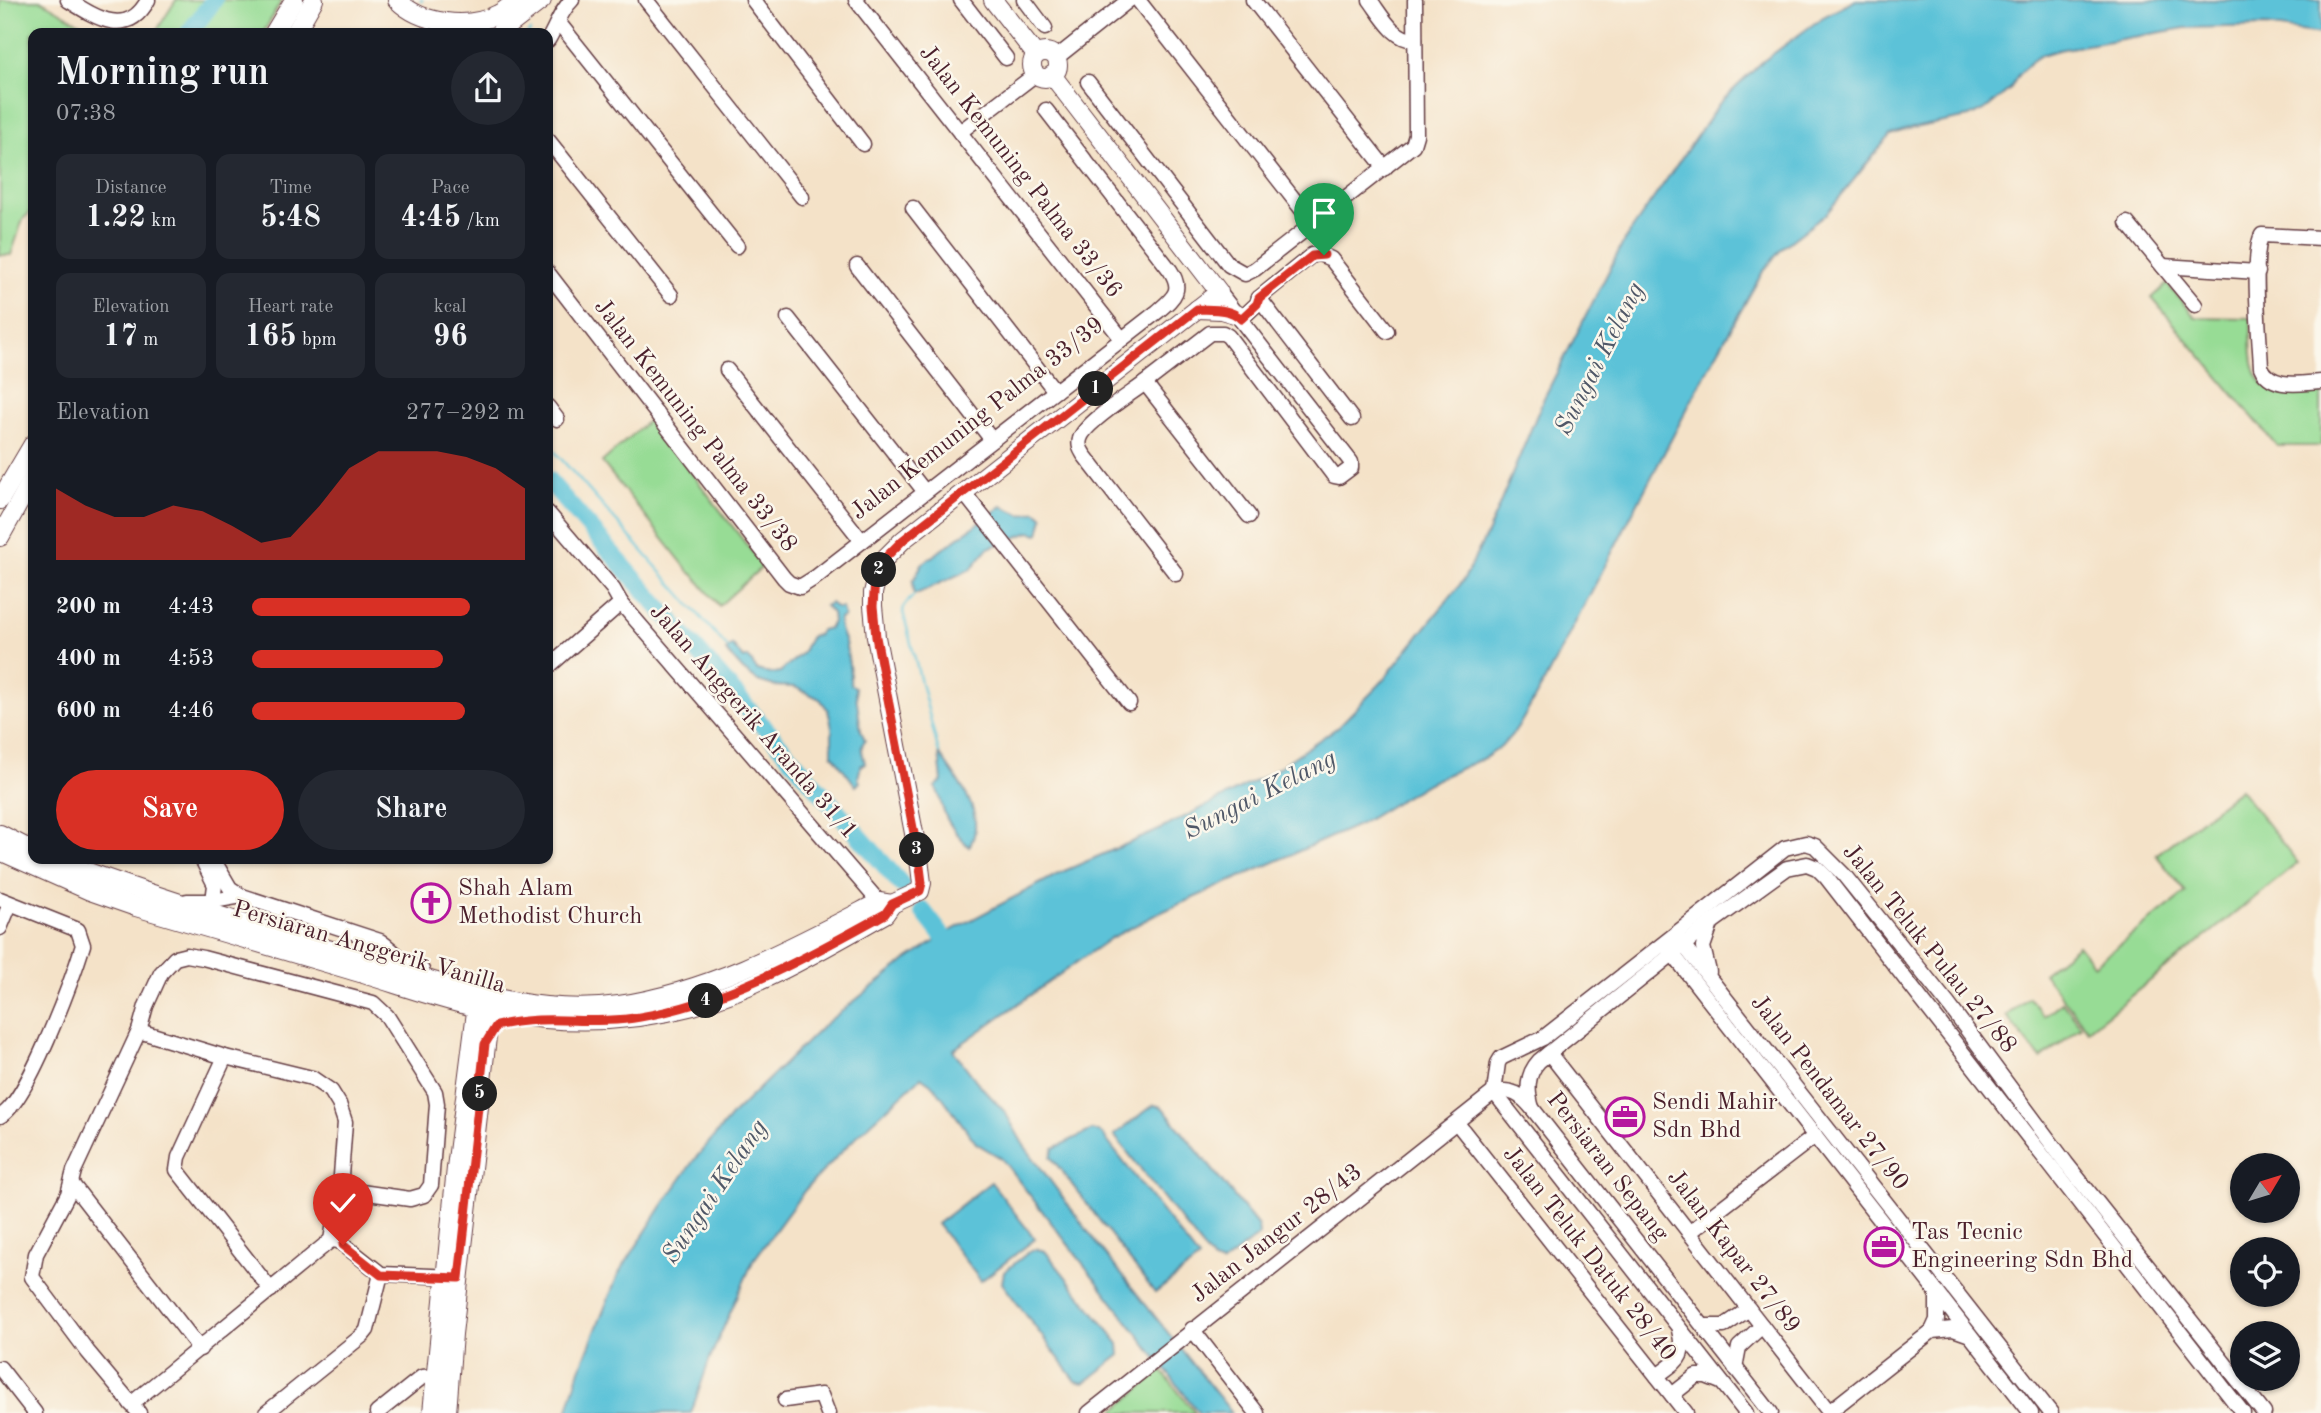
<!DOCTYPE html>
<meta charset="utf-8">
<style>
:root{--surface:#171b24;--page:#242831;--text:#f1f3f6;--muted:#9ea1a6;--accent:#d93025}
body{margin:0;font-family:"Old Standard TT",serif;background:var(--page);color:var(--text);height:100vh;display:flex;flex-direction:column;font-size:26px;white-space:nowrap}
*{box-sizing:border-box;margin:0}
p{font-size:23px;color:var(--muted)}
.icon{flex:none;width:38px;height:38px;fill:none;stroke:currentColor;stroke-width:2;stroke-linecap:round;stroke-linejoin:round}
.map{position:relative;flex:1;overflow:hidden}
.side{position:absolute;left:28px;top:28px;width:525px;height:836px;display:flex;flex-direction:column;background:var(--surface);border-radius:14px;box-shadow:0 2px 5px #0004}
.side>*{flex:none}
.needle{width:46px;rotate:52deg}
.buttons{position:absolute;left:2230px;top:1153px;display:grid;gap:14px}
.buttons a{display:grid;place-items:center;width:70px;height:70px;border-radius:50%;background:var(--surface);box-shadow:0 2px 5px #0004;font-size:35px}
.pin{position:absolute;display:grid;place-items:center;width:60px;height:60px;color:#fff;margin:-72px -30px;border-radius:50% 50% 50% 0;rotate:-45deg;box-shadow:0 0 7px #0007}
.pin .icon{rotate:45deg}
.km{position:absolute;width:35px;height:35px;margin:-18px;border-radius:50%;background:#222;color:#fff;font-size:19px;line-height:35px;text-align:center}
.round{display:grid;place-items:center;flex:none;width:74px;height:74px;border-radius:37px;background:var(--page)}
.head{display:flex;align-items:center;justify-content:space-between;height:119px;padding:0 28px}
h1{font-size:38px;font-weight:800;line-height:52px}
.stats{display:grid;grid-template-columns:repeat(3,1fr);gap:10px;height:119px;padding:7px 28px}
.stats div{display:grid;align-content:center;border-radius:14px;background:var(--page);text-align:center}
.stats b{font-size:30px;font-weight:800}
.stats small{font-size:19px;font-weight:400}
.stats p{font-size:19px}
.chart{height:196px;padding:14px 28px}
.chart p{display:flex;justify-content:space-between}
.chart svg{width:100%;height:126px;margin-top:7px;fill:var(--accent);opacity:.7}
.primary-button{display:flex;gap:14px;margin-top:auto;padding:14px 28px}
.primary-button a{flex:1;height:80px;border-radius:42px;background:var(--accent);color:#fff;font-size:28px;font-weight:800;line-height:80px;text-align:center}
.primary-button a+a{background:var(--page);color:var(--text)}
ul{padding:0 28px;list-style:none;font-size:23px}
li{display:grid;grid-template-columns:112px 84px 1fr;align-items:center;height:52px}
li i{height:18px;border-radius:9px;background:var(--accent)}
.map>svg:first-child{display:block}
.green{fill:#97dc95;stroke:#707e60;stroke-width:2}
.water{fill:#5bc2d8;stroke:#527082;stroke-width:2}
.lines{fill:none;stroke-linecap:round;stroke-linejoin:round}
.stream{stroke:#5bc2d8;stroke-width:2.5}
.river{stroke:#5bc2d8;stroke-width:18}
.minor-casing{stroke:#643c43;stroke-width:17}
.major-casing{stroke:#643c43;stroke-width:20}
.minor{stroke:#fff;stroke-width:14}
.major{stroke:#fff;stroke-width:18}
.route-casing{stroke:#fff;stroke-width:14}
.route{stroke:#d93025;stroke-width:9}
.labels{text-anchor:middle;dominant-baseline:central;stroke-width:5;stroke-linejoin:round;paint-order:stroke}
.street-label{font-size:24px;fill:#4a1f2b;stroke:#fbf7ec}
.poi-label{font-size:24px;fill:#4a1f2b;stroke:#fbf7ec;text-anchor:start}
.water-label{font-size:26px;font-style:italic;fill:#505868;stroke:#fbf7ec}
</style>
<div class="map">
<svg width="2321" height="1413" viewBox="0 0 2321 1413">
<rect width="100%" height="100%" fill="#fbf7ec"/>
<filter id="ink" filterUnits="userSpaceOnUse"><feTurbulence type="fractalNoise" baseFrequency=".0143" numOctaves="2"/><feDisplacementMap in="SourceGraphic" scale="14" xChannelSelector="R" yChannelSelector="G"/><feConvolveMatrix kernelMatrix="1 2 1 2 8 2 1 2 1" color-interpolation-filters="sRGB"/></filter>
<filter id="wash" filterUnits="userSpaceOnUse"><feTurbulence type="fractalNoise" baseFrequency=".00686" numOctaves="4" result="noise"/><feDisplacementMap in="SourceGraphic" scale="28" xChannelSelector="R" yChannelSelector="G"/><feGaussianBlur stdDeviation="1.57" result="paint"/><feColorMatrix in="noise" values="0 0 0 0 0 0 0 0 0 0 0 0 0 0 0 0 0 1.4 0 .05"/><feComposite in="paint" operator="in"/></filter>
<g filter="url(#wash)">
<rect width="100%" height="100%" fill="#f4e2c8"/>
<!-- green -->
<g class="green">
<path d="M0 0H40L97 33H33V210L23 219 11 255H0Z"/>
<path d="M176 0H282L263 33H155Z"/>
<path d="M2167 284 2195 317 2251 318C2252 340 2246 385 2276 390 2290 393 2307 390 2321 390V446H2277L2152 298Z"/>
<path d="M650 419 763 566 719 606 693 574H691L602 462Z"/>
<path d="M2240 789 2298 863 2088 1030 2043 973 2078 945 2094 965 2186 892 2156 855Z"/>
<path d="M2029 997 2044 1016 2062 1002 2081 1026 2041 1059 2006 1016Z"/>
<path d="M1161 1370 1195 1413H1112Z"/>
</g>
<!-- water -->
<g class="water">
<path d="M1856 0H2321V34L2266 26 2185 28 2058 50 2041 55 2032 61 2018 75 2010 89 1987 108 1969 117 1908 129 1890 135 1826 214 1783 247 1762 273 1708 369 1543 684 1517 729 1501 747 1486 757 1428 783 1360 824 1157 914 1111 938 953 1050 978 1083 1005 1112 1023 1144 1098 1245 1232 1413H1199L1001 1158 976 1143 935 1087 921 1077 856 1137 805 1190 753 1261 710 1358 691 1413H567L580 1369 618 1275 662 1206 694 1160 734 1113 824 1025 904 962 952 930 1062 872 1159 830 1269 774 1338 727 1380 684 1463 581 1488 532 1544 398 1624 241 1719 104 1762 62 1823 17Z"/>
<path d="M1002 506 1022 515 1036 511 1043 517 1039 534 1030 532 988 548 971 569 914 595 913 581 922 564Z"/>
<path d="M830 603 836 608H842L844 617 839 619C838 628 842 634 845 642 848 656 851 670 850 684L855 687 861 731 865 740C858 749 864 754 865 764L861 765 858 778 860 782 856 786 832 754V727L828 710 820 699 795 687 774 686 758 681 743 670 726 651 732 645 744 659 748 657 757 670 770 674 780 672 802 653 811 636 818 635 821 630 829 628 833 622 832 613 825 606Z"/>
<path d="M939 753C956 779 989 815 969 847 959 836 947 824 943 809 940 801 941 795 935 787L942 781Z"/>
<path d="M1154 1105 1162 1107 1258 1226 1259 1235 1222 1264 1213 1261 1114 1135Z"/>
<path d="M1092 1130 1101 1133 1199 1259 1155 1293 1051 1157 1054 1148Z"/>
<path d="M991 1182 1035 1239 981 1281 937 1224Z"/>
<path d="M1037 1249 1045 1251 1119 1344 1120 1355 1084 1383 1076 1381 1002 1283 1004 1272 1030 1251Z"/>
</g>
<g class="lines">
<!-- stream -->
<g class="stream">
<path d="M421 1 422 0"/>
<path d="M528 33 530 31"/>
<path d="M548 444 728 648"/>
<path d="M914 595 904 606 903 612 939 753"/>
</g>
<!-- river -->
<g class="river">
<path d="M189 33 214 0"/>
<path d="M548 480 901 884"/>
<path d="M923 911 957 955"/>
</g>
</g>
</g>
<g filter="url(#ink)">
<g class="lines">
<!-- minor casing -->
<g class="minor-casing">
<g id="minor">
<path d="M68 0C95 17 127 39 148 0"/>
<path d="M646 0 802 197"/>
<path d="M753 0 863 144"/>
<path d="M856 0 1122 339"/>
<path d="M961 0 1006 58"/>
<path d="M1024 0 1045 28"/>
<path d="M1138 0 1314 225"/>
<path d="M1253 0 1385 168"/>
<path d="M1370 0C1382 16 1394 40 1415 40"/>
<path d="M559 23 737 246"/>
<path d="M548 40C556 27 561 10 572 0"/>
<path d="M1056 58 1129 0"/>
<path d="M1088 82 1229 265 1245 274 1255 269 1413 145 1416 135 1415 0"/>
<path d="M960 132 1036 74"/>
<path d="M548 140 671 295"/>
<path d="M913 208 1055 391"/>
<path d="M2127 223 2195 305"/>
<path d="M2321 238 2262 235C2251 253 2260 341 2261 367 2271 390 2301 383 2321 382"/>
<path d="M857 266 992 440"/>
<path d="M2163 266 2258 272"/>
<path d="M548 273 784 578 789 583 800 587 816 577 1157 312C1173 298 1184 291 1170 270L1046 110"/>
<path d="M1259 298 1352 419"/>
<path d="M788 318 925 492"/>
<path d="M1241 319 1257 304 1259 298 1312 255 1319 254 1331 259 1387 331"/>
<path d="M727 370 862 541"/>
<path d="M1145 383 1210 333H1223L1228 336 1334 476 1339 477 1351 468V462L1219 292"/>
<path d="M548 407 557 419"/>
<path d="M964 493 1129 703"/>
<path d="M548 513 613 589 621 603"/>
<path d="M1176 574 1084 455C1081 450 1078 446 1080 439 1084 423 1131 394 1145 383L1249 516"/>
<path d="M548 667 621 603 879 902 883 911"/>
<path d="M202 859 215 885 213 901"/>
<path d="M213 859 230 888 242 896"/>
<path d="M0 899 78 930 83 945C73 977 27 1104 0 1116"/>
<path d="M187 901H213L242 896 380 941C397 953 402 963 422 970"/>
<path d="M0 928 10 904"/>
<path d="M1678 938 2051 1413"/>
<path d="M1668 948 2031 1413"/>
<path d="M1709 972 1703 947 1711 924"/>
<path d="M1549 1053 1830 1413"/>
<path d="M225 1057 179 1157 177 1170 271 1290"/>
<path d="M1494 1092 1498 1063 1501 1058 1543 1038 1785 848 1806 843 1815 846 1844 875 1948 1004 2066 1163 2264 1413"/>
<path d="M1494 1092 1746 1413"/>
<path d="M1532 1108C1527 1091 1526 1075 1539 1061L1711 923 1787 868 1807 864 1817 868 1826 877 2243 1413"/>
<path d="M1457 1123 1686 1413"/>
<path d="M72 1184 200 1349"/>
<path d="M1689 1233 1815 1136"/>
<path d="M331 1240 339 1241 381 1274 455 1277"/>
<path d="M1703 1326H1724L1749 1309"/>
<path d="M1192 1329 1257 1413"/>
<path d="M1932 1331 1937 1320V1293"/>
<path d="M0 1368 35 1413"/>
<path d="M1735 1368 1739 1347 1762 1326"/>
<path d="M1657 1376C1679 1359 1686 1359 1679 1330"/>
<path d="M1672 1395 1696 1376H1706L1721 1382"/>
<path d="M785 1400 821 1395 828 1413"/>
<path d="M131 1404 331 1240 340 1189 345 1122 339 1104 331 1091 312 1078 225 1057 139 1031"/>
<path d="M1829 1412 1932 1331 1953 1329 1970 1335"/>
<path d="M139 1413 88 1352 32 1277 36 1254 68 1194 74 1171 139 1031 146 1006 161 973 175 958 187 955 203 958 373 1003 387 1016 435 1092 437 1104 431 1185 424 1195 410 1199 340 1189"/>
<path d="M266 1413 363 1335 367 1330 381 1274"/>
<path d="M377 1413 422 1377 435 1376"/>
<path d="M1089 1413 1494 1092C1512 1088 1521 1095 1532 1108L1771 1413"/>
</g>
</g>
<!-- major casing -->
<g class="major-casing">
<g id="major">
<path d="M397 0C421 24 468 30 498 14 505 11 511 4 517 0"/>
<path d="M993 0 1036 55"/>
<path d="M274 33 294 0"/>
<path d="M295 33 314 0"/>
<path d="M499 33 542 0"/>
<circle cx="1045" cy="65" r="13"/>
<path d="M1197 309 1221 310 1238 315"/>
<path d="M0 500 33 444"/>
<path d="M0 537 33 478"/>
<path d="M0 834 33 851"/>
<path d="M0 851 90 891 136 907C207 928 279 949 350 970 395 983 441 1001 488 1010 556 1025 626 1024 693 1006 760 987 824 948 885 914L892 904"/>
<path d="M52 859C152 896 253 927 355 957 440 982 529 1018 619 1005 713 991 796 945 879 902L892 904 920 891 922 883 919 859 876 637 873 606V593L879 569 886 557 903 540 1219 292 1052 75"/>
<path d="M432 1413 456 1168 478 996"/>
<path d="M447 1413 453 1334 491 1002"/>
</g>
</g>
<!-- minor -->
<use href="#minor" class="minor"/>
<!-- major -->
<use href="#major" class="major"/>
</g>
</g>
<g class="lines" filter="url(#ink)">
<!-- route casing -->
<g class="route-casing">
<path id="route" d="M343 1245 381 1275 459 1278 485 1044 496 1026C543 1013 593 1026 640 1017 729 1002 807 957 885 914L892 904 920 891 922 883 919 859 876 637 873 606 875 580 879 569 886 557 903 540 1197 309C1212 310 1230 308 1241 319L1257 304 1259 298 1312 256 1324 255"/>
</g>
<!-- route -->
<use href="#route" class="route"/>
</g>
<!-- icons -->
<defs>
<g id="church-ring" transform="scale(2.0125)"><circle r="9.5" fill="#fbf7ec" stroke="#b5179e" stroke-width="1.5"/><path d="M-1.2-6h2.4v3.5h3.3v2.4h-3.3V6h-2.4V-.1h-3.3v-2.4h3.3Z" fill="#b5179e"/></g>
<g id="office-ring" transform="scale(2.0125)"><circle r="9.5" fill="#fbf7ec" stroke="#b5179e" stroke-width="1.5"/><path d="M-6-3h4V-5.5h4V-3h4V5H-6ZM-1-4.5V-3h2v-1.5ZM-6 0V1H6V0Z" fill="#b5179e"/></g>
</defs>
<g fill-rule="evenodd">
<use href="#church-ring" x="431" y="903"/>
<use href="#office-ring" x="1625" y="1117"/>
<use href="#office-ring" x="1884" y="1247"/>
</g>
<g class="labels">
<!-- street labels -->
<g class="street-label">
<text transform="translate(1020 172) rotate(52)">Jalan Kemuning Palma 33/36</text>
<text transform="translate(978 419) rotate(-38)">Jalan Kemuning Palma 33/39</text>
<text transform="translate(695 426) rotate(52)">Jalan Kemuning Palma 33/38</text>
<text transform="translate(753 722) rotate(49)">Jalan Anggerik Aranda 31/1</text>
<text transform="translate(369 948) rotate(16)">Persiaran Anggerik Vanilla</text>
<text transform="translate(1929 949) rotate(51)">Jalan Teluk Pulau 27/88</text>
<text transform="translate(1829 1093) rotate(52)">Jalan Pendamar 27/90</text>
<text transform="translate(1607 1167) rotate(52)">Persiaran Sepang</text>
<text transform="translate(1277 1234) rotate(-38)">Jalan Jangur 28/43</text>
<text transform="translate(1733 1252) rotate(52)">Jalan Kapar 27/89</text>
<text transform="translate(1589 1254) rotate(52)">Jalan Teluk Datuk 28/40</text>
</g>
<!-- poi labels -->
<g class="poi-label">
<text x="458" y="889">Shah Alam<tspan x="458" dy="28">Methodist Church</tspan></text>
<text x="1652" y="1103">Sendi Mahir<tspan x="1652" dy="28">Sdn Bhd</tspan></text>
<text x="1911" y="1233">Tas Tecnic<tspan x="1911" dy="28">Engineering Sdn Bhd</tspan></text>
</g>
<!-- water labels -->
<g class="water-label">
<text transform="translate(1600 359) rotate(-63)">Sungai Kelang</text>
<text transform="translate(1260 795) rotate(-27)">Sungai Kelang</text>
<text transform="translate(715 1192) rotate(-56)">Sungai Kelang</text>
</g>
</g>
</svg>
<div class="buttons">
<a><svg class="needle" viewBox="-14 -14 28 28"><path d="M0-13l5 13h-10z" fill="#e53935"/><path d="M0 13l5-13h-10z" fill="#9ea1a6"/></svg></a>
<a><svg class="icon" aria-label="locate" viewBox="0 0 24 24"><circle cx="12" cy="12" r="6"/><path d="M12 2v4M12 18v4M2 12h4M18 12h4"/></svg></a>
<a><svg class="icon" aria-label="layers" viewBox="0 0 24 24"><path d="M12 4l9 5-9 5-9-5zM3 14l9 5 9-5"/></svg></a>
</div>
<div class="pin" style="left:1324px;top:255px;background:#1e9e55"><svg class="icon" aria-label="arrive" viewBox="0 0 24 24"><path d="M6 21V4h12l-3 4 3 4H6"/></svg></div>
<div class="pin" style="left:343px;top:1245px;background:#d93025"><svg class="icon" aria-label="check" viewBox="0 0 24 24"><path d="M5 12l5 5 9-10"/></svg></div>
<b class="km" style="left:1096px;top:389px">1</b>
<b class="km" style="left:879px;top:570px">2</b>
<b class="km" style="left:917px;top:850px">3</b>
<b class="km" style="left:706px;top:1001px">4</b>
<b class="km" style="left:480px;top:1094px">5</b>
<section class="side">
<div class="head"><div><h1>Morning run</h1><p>07:38</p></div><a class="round"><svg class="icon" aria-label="share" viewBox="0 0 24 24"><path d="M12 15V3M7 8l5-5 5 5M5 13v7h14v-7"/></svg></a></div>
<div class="stats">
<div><p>Distance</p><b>1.22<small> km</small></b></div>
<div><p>Time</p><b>5:48</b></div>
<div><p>Pace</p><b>4:45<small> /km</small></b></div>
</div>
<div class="stats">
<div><p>Elevation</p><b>17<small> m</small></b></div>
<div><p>Heart rate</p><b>165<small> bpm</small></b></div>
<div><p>kcal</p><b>96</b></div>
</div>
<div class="chart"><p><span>Elevation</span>277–292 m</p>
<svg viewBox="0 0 160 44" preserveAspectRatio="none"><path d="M0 44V19L10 25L20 29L30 29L40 25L50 27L60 32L70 38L80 36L90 25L100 12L110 6L120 6L130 6L140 8L150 12L160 19V44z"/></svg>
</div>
<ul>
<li><b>200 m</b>4:43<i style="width:80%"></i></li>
<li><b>400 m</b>4:53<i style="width:70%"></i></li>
<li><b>600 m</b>4:46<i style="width:78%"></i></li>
</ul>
<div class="primary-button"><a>Save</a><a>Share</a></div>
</section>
</div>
